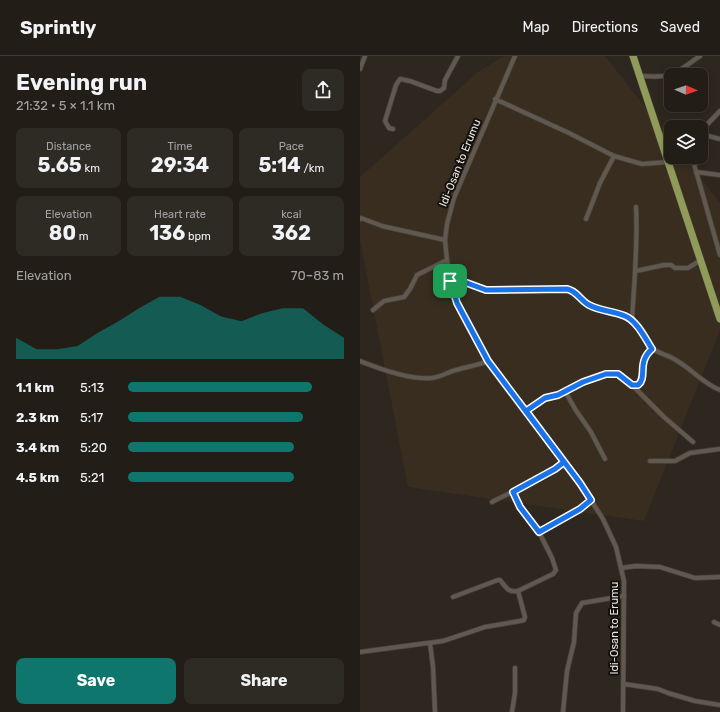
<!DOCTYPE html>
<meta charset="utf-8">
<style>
:root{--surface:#221d17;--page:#2e2a24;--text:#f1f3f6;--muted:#a2a2a1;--line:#3f3b36;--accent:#0f766e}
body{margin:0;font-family:Rubik,sans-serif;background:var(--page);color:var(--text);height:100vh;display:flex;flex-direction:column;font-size:15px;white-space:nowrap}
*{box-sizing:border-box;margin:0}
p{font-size:13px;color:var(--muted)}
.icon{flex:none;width:22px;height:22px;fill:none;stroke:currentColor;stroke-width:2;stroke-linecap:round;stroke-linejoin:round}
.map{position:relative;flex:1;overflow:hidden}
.details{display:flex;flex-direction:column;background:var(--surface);width:360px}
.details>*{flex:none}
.needle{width:26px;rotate:92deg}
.buttons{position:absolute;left:304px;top:12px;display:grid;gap:8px}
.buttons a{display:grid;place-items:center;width:44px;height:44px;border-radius:8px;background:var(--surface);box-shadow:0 2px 6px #0003,0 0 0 1px var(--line);font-size:20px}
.pin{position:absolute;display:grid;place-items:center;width:34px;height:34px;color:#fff;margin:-17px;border-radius:8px;box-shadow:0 2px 6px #0006}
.round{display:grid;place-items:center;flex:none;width:42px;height:42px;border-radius:8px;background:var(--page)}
.head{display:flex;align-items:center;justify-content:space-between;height:68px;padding:0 16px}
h1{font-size:22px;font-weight:700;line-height:30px}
.stats{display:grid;grid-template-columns:repeat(3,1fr);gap:6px;height:68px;padding:4px 16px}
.stats div{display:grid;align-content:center;border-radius:8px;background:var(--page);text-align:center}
.stats b{font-size:20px;font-weight:700}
.stats small{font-size:11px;font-weight:400}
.stats p{font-size:11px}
.chart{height:112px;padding:8px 16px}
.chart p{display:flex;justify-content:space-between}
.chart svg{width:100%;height:72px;margin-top:4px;fill:var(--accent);opacity:.7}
.action{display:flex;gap:8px;margin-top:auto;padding:8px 16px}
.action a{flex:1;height:46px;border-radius:8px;background:var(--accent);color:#fff;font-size:16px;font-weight:700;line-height:46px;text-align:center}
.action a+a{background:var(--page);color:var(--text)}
ul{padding:0 16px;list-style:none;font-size:13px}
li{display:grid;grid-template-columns:64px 48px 1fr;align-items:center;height:30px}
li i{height:10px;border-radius:5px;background:var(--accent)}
header{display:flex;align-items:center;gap:24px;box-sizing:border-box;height:56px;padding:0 20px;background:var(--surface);border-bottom:1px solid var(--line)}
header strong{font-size:19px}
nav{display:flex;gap:22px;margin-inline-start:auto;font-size:14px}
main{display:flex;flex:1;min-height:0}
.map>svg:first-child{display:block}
.built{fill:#392d20}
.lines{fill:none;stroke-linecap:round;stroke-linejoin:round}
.minor-casing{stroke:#49443c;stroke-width:5.5}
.primary-casing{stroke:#49443c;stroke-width:8}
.minor{stroke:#615850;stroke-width:4}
.primary{stroke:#8f9c59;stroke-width:7}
.route-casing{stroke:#fff;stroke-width:8}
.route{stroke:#1a73e8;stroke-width:5}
.labels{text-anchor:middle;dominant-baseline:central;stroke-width:4;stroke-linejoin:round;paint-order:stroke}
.street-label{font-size:11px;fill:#ece7e1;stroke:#14100d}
</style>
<header>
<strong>Sprintly</strong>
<nav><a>Map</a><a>Directions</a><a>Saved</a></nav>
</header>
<main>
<section class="details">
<div class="head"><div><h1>Evening run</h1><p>21:32 · 5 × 1.1 km</p></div><a class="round"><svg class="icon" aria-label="share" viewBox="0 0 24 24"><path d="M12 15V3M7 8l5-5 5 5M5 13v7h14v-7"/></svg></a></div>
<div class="stats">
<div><p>Distance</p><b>5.65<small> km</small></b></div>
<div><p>Time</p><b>29:34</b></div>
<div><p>Pace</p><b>5:14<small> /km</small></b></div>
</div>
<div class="stats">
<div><p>Elevation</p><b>80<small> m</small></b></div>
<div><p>Heart rate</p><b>136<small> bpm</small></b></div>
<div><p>kcal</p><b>362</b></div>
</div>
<div class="chart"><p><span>Elevation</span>70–83 m</p>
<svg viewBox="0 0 160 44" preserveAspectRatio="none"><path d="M0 44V31L10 38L20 38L30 36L40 28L50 21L60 13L70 6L80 6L90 11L100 18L110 21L120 16L130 13L140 13L150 23L160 31V44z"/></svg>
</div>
<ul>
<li><b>1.1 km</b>5:13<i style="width:85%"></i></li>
<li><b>2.3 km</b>5:17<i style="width:81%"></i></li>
<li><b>3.4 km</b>5:20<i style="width:77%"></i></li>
<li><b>4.5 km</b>5:21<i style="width:77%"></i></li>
</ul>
<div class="action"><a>Save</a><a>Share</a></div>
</section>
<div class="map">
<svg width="360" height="656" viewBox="0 0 360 656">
<rect width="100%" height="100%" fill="#2e271f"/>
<!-- built -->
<path class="built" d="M144 0H245L311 84V101H324L360 147V274L284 465 48 431 0 184V121L118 16Z"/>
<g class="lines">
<!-- minor casing -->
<g class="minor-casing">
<g id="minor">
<path d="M155 0 94 142 87 168 85 184 87 204 91 227 97 247 129 305 220 427 243 463 256 491 264 525 263 656"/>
<path d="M0 13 5 0"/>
<path d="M280 20C290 20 303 22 312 18 322 14 331 6 340 0"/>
<path d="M135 43 209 77 254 100 282 108 308 106"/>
<path d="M33 73 29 72 25 65 36 29 40 23 50 25 77 35H80L84 32 85 24 98 0"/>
<path d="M341 75 360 55"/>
<path d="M298 78 311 80"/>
<path d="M341 78 360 83"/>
<path d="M332 101 360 199"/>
<path d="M336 116 360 119"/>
<path d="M0 163 1 162 22 170 85 184"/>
<path d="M226 163 240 127 254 100"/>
<path d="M276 215 304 209H311L315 212H328L341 204"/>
<path d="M90 225 107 227 131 234 207 233C217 235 220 244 229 249 242 256 261 255 272 265 281 272 284 285 292 292 297 297 308 299 314 303 331 312 342 327 360 334"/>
<path d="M13 254 24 245 44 241 50 233 57 219 87 204"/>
<path d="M272 265C274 227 278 189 276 151"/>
<path d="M0 305C20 313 51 324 72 322 81 321 88 316 96 314 107 311 118 309 129 305"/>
<path d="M272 329 304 361 333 386"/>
<path d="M205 335 215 353 231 376 245 403"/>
<path d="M166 355 185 342 198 339 223 326 246 319 258 318 272 329H278L282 325 283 323C282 310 282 302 292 293"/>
<path d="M290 405H315L330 397 360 393"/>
<path d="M132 446C156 433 183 424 204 406"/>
<path d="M179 476 220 453 231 444"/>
<path d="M261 512 276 510 300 511 335 522 360 521"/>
<path d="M93 541 138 524H140C146 531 148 537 158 535L193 518 196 514 192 502 179 476 160 451 153 436"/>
<path d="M354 566 360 569"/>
<path d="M70 587 73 611 75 656"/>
<path d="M0 596 83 585 125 571 160 565 164 564 165 561 158 535"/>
<path d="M264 628 298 633 308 637 335 645 360 649"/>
<path d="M152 656 155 637V612"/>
<path d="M203 656 207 615 214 586 216 557 222 547 264 540"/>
</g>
</g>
<!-- primary casing -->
<g class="primary-casing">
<path id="primary" d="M273 0 360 263"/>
</g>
<!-- minor -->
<use href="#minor" class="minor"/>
<!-- primary -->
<use href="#primary" class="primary"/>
</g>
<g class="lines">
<!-- route casing -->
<g class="route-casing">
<path id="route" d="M90 225 97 247 128 305 204 406 195 413 153 436 160 451 179 476 220 453 231 444 220 427 166 355 185 342 198 339 223 326 246 318H258L272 329H278C288 321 276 307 292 293 285 282 277 265 265 260 253 255 240 255 229 249 220 244 217 235 207 233L131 234H126L107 227 90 225"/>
</g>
<!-- route -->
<use href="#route" class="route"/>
</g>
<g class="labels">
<!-- street labels -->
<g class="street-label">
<text transform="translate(100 107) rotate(-68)">Idi-Osan to Erumu</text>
<text transform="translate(254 572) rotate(-90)">Idi-Osan to Erumu</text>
</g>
</g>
</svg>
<div class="buttons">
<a><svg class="needle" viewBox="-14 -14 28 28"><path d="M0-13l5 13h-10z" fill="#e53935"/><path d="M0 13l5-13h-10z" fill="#a2a2a1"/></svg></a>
<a><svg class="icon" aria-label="layers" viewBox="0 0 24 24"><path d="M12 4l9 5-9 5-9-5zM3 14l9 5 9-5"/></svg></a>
</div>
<div class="pin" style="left:90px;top:225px;background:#1e9e55"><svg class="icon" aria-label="arrive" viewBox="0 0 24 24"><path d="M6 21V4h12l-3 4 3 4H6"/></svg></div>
</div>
</main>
